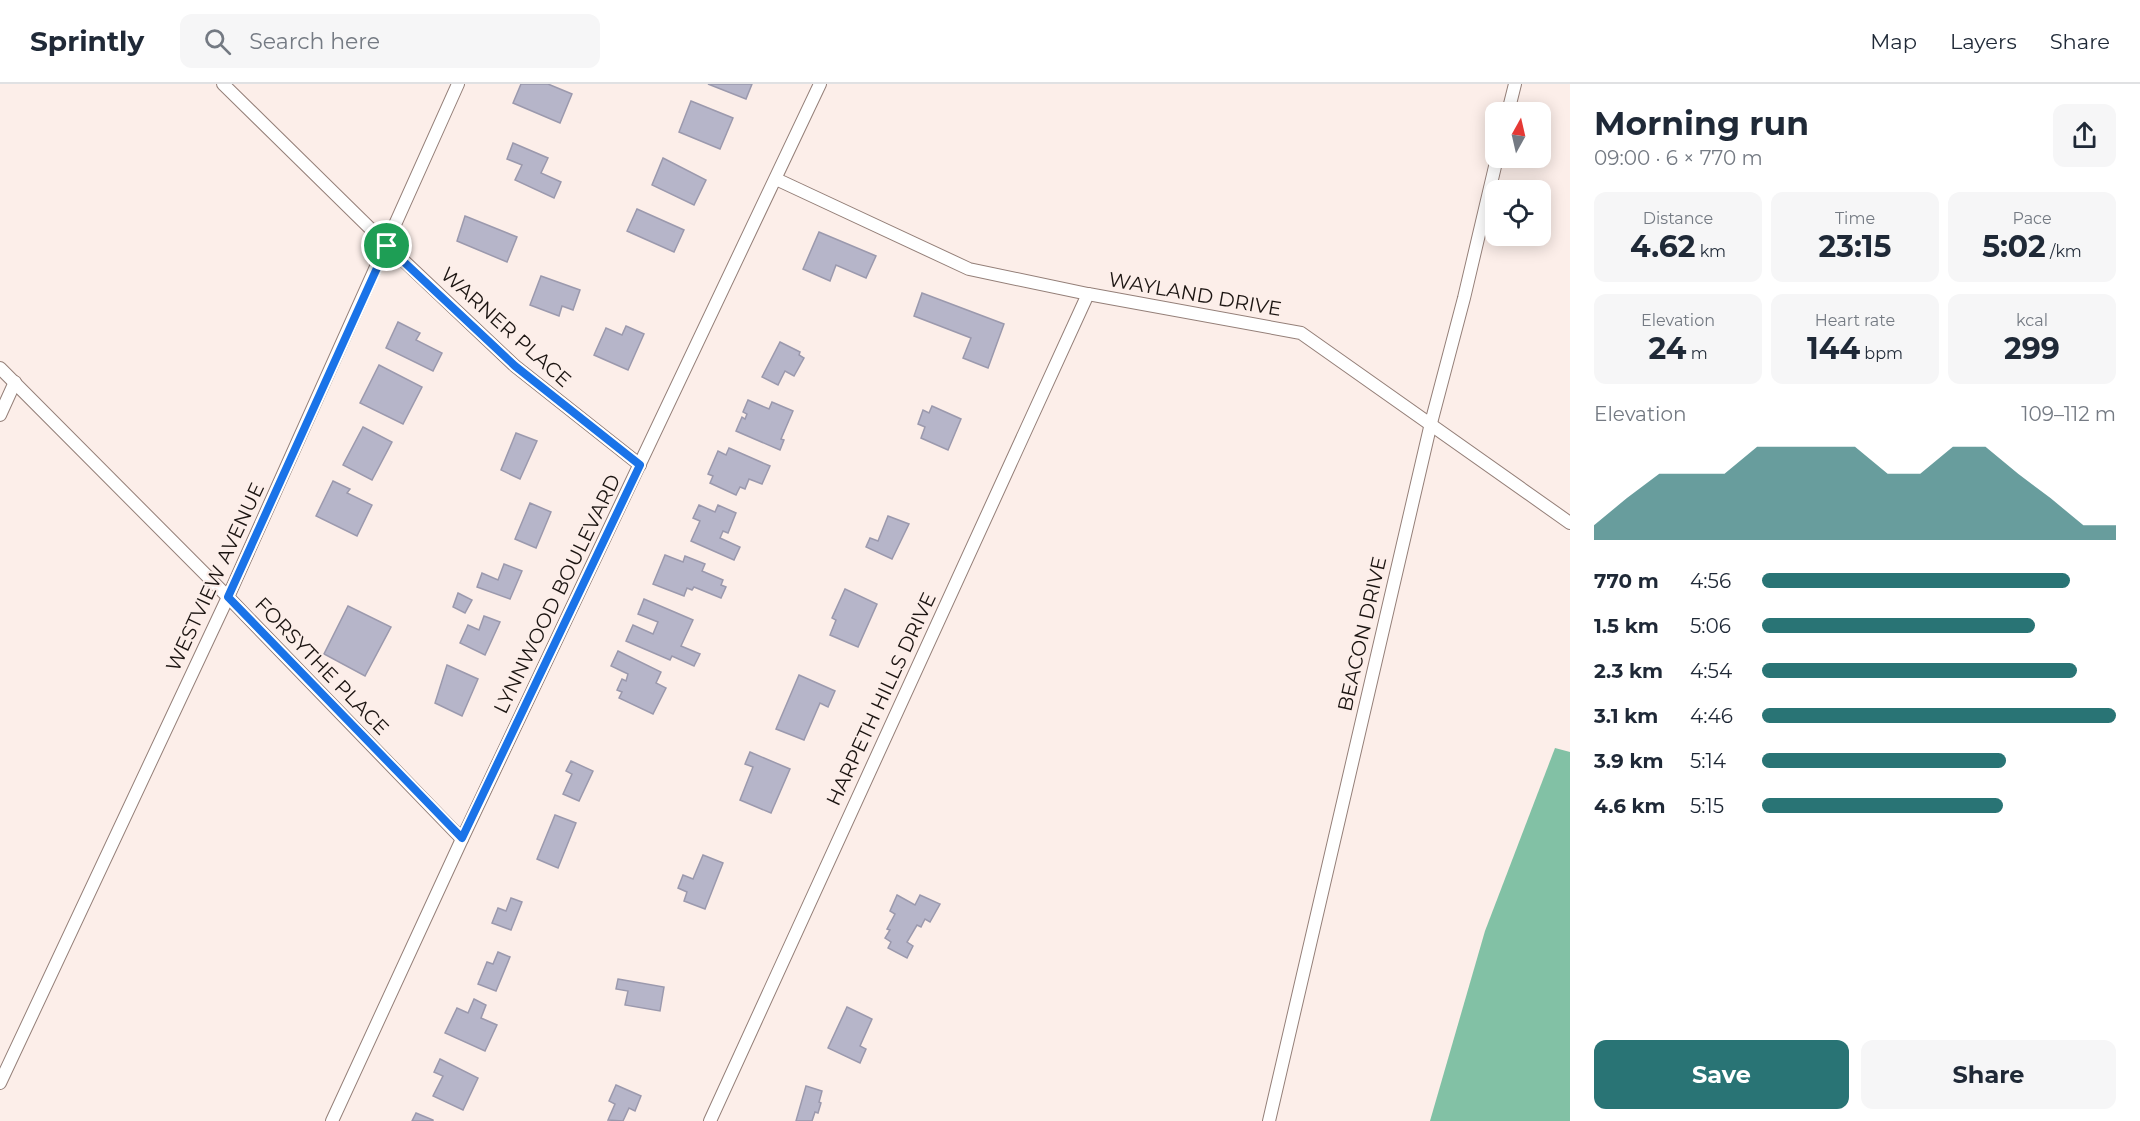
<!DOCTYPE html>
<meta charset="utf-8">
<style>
:root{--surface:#fff;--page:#f6f6f7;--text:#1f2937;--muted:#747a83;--line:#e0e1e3;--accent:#297475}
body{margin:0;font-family:Montserrat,sans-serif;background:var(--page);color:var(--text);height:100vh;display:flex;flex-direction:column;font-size:22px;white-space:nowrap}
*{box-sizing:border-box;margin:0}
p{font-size:20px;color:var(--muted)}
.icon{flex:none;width:33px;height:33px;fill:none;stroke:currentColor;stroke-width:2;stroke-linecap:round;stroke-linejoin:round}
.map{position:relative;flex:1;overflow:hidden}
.details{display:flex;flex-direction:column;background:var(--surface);width:570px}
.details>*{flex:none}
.needle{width:39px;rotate:8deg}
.controls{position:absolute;left:1485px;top:18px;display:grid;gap:12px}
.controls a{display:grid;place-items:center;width:66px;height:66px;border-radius:12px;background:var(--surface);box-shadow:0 3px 15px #0003;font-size:30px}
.pin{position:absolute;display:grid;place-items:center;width:51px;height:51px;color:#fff;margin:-26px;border:3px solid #fff;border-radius:50%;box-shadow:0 2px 6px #0007}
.round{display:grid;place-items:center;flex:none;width:63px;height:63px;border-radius:12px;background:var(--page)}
.head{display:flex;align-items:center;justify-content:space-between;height:102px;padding:0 24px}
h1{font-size:33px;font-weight:700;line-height:45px}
.metrics{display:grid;grid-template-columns:repeat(3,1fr);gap:9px;height:102px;padding:6px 24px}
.metrics div{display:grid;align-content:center;border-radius:12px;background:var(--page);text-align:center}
.metrics b{font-size:30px;font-weight:700}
.metrics small{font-size:16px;font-weight:400}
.metrics p{font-size:16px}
.chart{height:168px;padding:12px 24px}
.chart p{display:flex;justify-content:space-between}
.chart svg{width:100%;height:108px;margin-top:6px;fill:var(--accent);opacity:.7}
.button{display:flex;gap:12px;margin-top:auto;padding:12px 24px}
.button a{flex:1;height:69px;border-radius:12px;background:var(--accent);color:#fff;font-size:24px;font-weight:700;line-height:69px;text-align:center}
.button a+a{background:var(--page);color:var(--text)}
ul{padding:0 24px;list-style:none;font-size:20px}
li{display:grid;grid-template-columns:96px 72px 1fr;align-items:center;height:45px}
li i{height:15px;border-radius:8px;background:var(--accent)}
header{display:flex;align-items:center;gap:36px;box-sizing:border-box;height:84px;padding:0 30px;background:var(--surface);border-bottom:2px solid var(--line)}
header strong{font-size:28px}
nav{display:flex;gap:33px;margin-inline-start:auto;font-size:21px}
.search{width:420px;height:54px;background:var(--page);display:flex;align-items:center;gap:15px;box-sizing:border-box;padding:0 21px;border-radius:12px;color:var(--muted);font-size:22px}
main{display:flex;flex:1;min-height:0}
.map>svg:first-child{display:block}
.forest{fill:#82c1a5}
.building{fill:#b6b5c9;stroke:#9b99ad;stroke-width:1.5}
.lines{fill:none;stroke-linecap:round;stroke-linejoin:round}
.minor-casing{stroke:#947f78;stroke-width:14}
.minor{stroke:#fff;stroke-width:12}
.route-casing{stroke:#fff;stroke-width:12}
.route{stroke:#1a73e8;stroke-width:8}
.labels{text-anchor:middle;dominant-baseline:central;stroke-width:4.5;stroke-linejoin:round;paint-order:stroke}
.street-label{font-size:20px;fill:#1b1411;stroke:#fceee9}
</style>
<header>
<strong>Sprintly</strong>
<div class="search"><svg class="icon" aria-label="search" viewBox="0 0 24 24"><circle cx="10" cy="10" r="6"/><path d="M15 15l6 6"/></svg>Search here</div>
<nav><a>Map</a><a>Layers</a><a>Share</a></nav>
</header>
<main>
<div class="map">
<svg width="1570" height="1037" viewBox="0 0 1570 1037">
<rect width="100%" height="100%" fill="#fceee9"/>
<!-- forest -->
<path class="forest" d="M1555 664 1570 668V1037H1430L1485 847Z"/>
<!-- building -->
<g class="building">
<path d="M521 0H548L572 10 560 39 513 19Z"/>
<path d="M708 0H752L746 15Z"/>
<path d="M691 17 733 34 720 65 679 48Z"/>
<path d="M513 59 548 74 541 89 561 98 554 114 515 96 522 81 507 75Z"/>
<path d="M663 74 706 96 694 121 652 101Z"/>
<path d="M637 125 684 146 674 168 627 147Z"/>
<path d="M465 132 517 153 507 178 457 157Z"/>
<path d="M819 148 876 172 866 194 836 181 830 197 803 185Z"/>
<path d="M541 192 580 206 573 226 562 222 559 232 530 221Z"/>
<path d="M922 209 1004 240 988 284 963 274 971 254 914 232Z"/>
<path d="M398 238 420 249 416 256 442 269 433 287 386 264Z"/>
<path d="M626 242 644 250 628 286 594 271 606 244 622 251Z"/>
<path d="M780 258 800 268 799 271 804 274 794 292 785 287 778 301 762 293Z"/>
<path d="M379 281 422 303 403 340 360 319Z"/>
<path d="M748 316 769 325 772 318 793 327 781 355 784 356 780 366 736 347 742 333 745 335 747 330 743 328Z"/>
<path d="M932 322 961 335 948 366 921 354 925 343 918 340 923 326 929 329Z"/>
<path d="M363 343 392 358 372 396 343 381Z"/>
<path d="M516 349 537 357 520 395 501 386Z"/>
<path d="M729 364 770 382 762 400 749 395 745 405 740 403 736 411 710 399 713 392 708 390 718 367 726 371Z"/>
<path d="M333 397 350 405 347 409 372 421 357 452 316 432Z"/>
<path d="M530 419 551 428 536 464 515 455Z"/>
<path d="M699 421 715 428 718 421 736 429 728 449 723 447 720 454 740 463 734 476 691 457 700 437 693 434Z"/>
<path d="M888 432 909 440 892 475 866 463 870 454 878 457Z"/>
<path d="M665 471 683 478 685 472 705 480 702 487 723 496 721 501 726 503 721 514 694 503 692 506 687 504 684 512 653 500Z"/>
<path d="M504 480 522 487 510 515 477 503 482 489 498 496Z"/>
<path d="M845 505 877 520 858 563 830 551 836 536 832 534Z"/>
<path d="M458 509 472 516 465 529 453 523Z"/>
<path d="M644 515 693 536 681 562 700 570 694 582 672 572 670 576 626 557 633 541 653 550 658 538 638 530Z"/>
<path d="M348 522 391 543 365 592 324 570Z"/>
<path d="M484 532 500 538 485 571 460 559 468 541 479 546Z"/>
<path d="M618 567 661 588 656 599 666 604 653 630 619 614 622 608 617 606 622 595 626 597 628 590 611 582Z"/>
<path d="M447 581 478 595 462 632 435 619Z"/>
<path d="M799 591 835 607 828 623 820 619 804 656 776 645Z"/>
<path d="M750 668 790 685 771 729 740 716 753 683 745 680Z"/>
<path d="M571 677 593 687 579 717 563 710 572 690 566 687Z"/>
<path d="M555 731 576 739 558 784 537 775Z"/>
<path d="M703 771 723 779 705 825 684 817 687 808 678 804 683 791 693 795Z"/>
<path d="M897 811 915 821 920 811 940 820 930 838 925 835 921 843 917 841 907 858 913 862 907 874 888 864 891 858 885 854 890 846 887 845 895 830 890 827Z"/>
<path d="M511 814 522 818 511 846 492 839 498 824 506 827Z"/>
<path d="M498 868 510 873 496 907 478 900 487 878 493 880Z"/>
<path d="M618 895 664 903 660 927 625 921 628 907 616 905Z"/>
<path d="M474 915 486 921 481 934 497 941 485 967 445 949 457 924 468 929Z"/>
<path d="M847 923 872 935 860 962 866 965 860 979 828 964Z"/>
<path d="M440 975 478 994 463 1026 433 1012 443 992 434 988Z"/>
<path d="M616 1001 641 1012 635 1027 629 1024 623 1037 608 1036 615 1020 609 1017Z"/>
<path d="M806 1002 822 1007 819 1018 821 1019 818 1029 815 1028 812 1037H796Z"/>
<path d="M416 1029 433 1036V1037H412Z"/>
</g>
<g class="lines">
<!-- minor casing -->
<g class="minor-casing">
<g id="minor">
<path d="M223 0 387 161 515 282 640 381"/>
<path d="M1508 28 1515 0"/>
<path d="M776 95 969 185 1088 210 1301 249 1570 439"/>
<path d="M0 284 228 513 462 755"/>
<path d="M0 331 15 298"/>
<path d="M0 999 228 513 458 0"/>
<path d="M332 1037 462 755 820 0"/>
<path d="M710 1037 1088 210"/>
<path d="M1269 1037 1431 339 1464 214 1497 74"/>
</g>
</g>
<!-- minor -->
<use href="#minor" class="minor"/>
</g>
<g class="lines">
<!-- route casing -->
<g class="route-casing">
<path id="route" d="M387 162 515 282 640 381 462 754 228 513Z"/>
</g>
<!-- route -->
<use href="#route" class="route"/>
</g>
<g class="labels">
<!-- street labels -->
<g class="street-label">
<text transform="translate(1195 210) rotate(10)">WAYLAND DRIVE</text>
<text transform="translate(506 243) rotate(42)">WARNER PLACE</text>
<text transform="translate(215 493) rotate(-65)">WESTVIEW AVENUE</text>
<text transform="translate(557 510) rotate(-64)">LYNNWOOD BOULEVARD</text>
<text transform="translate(1362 550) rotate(-77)">BEACON DRIVE</text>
<text transform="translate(322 582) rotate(46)">FORSYTHE PLACE</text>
<text transform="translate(881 615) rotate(-65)">HARPETH HILLS DRIVE</text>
</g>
</g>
</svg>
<div class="controls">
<a><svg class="needle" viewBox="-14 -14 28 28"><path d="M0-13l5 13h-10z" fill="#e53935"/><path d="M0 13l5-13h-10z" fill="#747a83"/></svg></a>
<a><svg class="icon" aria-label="locate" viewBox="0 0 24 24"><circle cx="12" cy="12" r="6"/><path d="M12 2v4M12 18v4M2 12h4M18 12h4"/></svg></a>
</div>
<div class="pin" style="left:387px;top:162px;background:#1e9e55"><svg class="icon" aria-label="arrive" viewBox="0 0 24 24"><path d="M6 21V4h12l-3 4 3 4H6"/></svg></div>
</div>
<section class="details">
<div class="head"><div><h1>Morning run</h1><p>09:00 · 6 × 770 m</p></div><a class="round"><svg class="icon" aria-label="share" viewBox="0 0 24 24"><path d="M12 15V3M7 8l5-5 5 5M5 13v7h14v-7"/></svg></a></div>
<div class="metrics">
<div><p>Distance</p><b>4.62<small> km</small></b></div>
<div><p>Time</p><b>23:15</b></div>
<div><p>Pace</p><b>5:02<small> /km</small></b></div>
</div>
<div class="metrics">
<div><p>Elevation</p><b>24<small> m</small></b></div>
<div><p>Heart rate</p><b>144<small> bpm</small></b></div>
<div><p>kcal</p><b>299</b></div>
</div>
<div class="chart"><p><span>Elevation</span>109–112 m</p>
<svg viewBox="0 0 160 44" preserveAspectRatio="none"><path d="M0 44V38L10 27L20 17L30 17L40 17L50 6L60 6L70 6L80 6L90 17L100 17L110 6L120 6L130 17L140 27L150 38L160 38V44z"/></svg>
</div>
<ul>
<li><b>770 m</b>4:56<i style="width:87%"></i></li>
<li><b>1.5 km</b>5:06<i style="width:77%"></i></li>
<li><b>2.3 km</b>4:54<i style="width:89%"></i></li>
<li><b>3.1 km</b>4:46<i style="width:100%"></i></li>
<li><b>3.9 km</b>5:14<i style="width:69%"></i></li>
<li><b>4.6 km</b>5:15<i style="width:68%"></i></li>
</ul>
<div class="button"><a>Save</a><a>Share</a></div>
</section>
</main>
